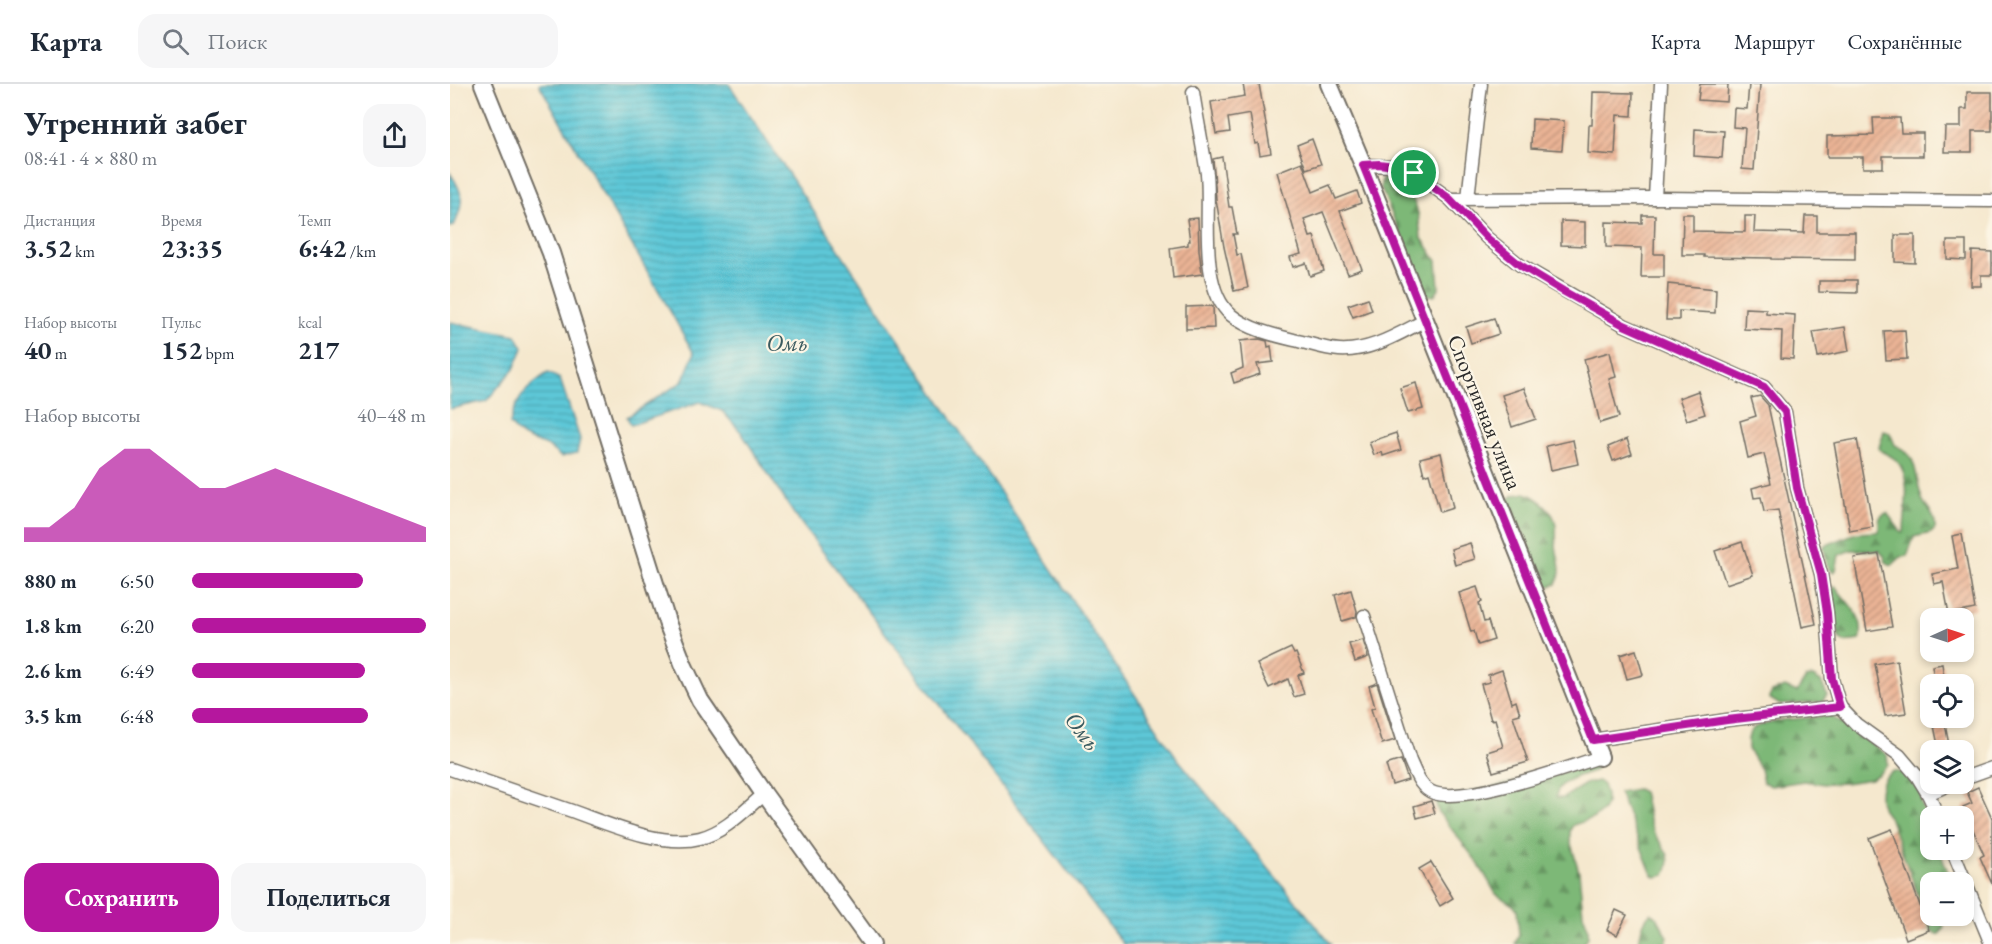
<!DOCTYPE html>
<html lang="ru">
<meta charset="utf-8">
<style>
:root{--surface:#fff;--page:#f6f6f7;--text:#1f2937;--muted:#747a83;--line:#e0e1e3;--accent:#b5179e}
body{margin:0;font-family:"EB Garamond",serif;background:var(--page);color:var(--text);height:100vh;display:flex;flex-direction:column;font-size:22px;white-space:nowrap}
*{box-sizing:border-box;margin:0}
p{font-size:20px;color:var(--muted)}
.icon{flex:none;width:33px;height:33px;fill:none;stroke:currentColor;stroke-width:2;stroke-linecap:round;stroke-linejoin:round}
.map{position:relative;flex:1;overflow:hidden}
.drawer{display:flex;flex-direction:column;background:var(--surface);width:450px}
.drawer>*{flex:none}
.needle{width:39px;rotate:87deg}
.controls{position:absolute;left:1470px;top:524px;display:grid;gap:12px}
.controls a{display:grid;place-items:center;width:54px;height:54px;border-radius:12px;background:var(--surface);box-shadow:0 3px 9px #0003;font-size:30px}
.pin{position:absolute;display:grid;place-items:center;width:51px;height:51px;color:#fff;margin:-26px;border:3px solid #fff;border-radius:50%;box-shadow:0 2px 6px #0007}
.round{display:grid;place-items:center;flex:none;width:63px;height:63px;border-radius:18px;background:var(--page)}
.overview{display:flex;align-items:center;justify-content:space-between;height:102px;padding:0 24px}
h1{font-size:33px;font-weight:700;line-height:45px}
.figures{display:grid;grid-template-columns:repeat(3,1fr);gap:9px;height:102px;padding:6px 24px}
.figures div{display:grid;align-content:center}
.figures b{font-size:26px;font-weight:700}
.figures small{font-size:16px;font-weight:400}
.figures p{font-size:16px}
.chart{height:168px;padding:12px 24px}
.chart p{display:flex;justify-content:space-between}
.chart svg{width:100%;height:108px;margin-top:6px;fill:var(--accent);opacity:.7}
.primary-button{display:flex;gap:12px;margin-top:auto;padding:12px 24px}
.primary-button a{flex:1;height:69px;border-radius:18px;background:var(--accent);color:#fff;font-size:24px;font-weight:700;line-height:69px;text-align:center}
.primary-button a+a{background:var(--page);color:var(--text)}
ul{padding:0 24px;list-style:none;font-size:20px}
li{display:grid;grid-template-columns:96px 72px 1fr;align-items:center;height:45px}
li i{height:15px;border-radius:8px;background:var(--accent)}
header{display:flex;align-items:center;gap:36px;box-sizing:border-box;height:84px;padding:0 30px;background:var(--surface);border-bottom:2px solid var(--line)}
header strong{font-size:28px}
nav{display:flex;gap:33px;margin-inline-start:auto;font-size:21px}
.search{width:420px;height:54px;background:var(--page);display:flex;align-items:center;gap:15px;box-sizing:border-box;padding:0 21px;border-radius:18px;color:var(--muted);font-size:22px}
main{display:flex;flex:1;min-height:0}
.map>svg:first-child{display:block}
.forest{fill:url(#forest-firs);stroke:#547251;stroke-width:1.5}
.water{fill:url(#water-rules);stroke:#447a82;stroke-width:1.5}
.building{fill:url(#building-hatch)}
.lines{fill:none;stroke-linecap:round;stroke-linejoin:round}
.minor-casing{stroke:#726d64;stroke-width:15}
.tertiary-casing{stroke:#726d64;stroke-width:20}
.minor{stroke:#fff;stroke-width:12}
.tertiary{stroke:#fff;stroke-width:16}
.route-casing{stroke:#fff;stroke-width:12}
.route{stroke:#b5179e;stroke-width:8}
.labels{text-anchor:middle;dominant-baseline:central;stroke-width:4.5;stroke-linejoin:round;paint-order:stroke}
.street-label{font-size:22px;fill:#2b2b2b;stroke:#fcf5e5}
.water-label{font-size:24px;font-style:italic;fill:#3a5a5f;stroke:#fcf5e5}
</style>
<header>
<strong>Карта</strong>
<div class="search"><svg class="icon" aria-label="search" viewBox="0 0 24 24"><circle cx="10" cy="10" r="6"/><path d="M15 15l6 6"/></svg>Поиск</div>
<nav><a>Карта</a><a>Маршрут</a><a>Сохранённые</a></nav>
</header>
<main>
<section class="drawer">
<div class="overview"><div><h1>Утренний забег</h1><p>08:41 · 4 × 880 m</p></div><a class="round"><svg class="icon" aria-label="share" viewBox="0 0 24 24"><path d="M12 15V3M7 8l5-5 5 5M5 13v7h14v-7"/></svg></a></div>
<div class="figures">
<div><p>Дистанция</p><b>3.52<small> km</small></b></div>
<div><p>Время</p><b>23:35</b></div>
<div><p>Темп</p><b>6:42<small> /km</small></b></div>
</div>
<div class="figures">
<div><p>Набор высоты</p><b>40<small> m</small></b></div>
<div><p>Пульс</p><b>152<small> bpm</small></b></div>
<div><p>kcal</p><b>217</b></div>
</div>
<div class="chart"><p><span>Набор высоты</span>40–48 m</p>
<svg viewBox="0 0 160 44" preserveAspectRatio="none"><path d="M0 44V38L10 38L20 30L30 14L40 6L50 6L60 14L70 22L80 22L90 18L100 14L110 18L120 22L130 26L140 30L150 34L160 38V44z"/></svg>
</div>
<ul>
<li><b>880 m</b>6:50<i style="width:73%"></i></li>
<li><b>1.8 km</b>6:20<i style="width:100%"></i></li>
<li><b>2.6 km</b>6:49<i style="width:74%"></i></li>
<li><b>3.5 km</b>6:48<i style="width:75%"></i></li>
</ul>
<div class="primary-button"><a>Сохранить</a><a>Поделиться</a></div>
</section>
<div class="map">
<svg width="1542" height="860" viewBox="0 0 1542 860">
<defs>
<pattern id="forest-firs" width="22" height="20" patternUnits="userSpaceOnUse" patternTransform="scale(1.5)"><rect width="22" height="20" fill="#7db877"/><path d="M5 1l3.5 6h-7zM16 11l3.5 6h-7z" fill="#679662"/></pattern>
<pattern id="water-rules" width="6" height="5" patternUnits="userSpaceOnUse" patternTransform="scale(1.5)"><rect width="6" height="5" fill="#5dc8d8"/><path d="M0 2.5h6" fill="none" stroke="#4da3af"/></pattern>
<pattern id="building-hatch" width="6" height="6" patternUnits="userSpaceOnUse" patternTransform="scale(1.5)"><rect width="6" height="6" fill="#ebb495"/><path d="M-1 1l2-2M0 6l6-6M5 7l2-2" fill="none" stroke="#bf937a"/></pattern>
</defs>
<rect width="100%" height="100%" fill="#fcf5e5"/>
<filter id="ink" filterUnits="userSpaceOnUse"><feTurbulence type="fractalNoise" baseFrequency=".0167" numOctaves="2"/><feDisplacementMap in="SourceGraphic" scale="12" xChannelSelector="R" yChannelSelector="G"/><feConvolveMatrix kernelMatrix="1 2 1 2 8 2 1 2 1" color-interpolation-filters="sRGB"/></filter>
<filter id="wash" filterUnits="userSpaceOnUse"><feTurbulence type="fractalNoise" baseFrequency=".008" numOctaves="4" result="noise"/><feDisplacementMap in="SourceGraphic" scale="24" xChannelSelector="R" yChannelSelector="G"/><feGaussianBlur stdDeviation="1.35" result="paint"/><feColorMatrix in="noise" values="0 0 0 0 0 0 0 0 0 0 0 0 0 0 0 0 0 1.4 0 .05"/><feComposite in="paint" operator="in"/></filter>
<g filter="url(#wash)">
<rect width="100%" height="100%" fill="#f5e8ce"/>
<!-- forest -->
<g class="forest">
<path d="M941 90 962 113 968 129 971 153 987 177 989 204 984 212 975 210 931 104V96Z"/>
<path d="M1434 347 1440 349 1445 361C1470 371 1464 393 1472 415 1477 427 1486 429 1485 445L1481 449 1464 453 1457 472 1451 473 1442 481 1436 478 1434 472 1429 467 1401 466 1389 471 1386 486 1383 488C1375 481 1375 472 1374 462L1406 449 1427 448 1429 445C1429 436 1428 432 1437 429L1452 449 1454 448C1454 427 1463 395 1447 377 1444 373 1436 370 1431 367L1429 364Z"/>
<path d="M1075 409C1089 414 1105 427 1106 443 1107 451 1105 460 1107 468 1109 481 1113 489 1106 500L1097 503 1087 495 1074 450 1059 426V415L1064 411Z"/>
<path d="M1385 502C1396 519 1417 532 1410 556L1395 558 1389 554 1381 506Z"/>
<path d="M1363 593 1371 598 1377 611 1372 618 1330 621 1319 614 1322 608 1335 603 1347 608 1356 594Z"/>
<path d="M1379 632 1391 638 1437 671 1438 681 1429 690 1421 695 1395 699 1374 700 1354 697 1321 702 1313 698 1310 685 1298 665V655L1300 648 1305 643 1332 636Z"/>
<path d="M1145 681 1147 683 1146 686C1132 691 1106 696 1106 714H1113L1137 699 1148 697 1153 701 1156 710V720L1153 726 1144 734 1123 741 1120 746V756L1129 788 1133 830 1138 844V853L1133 860H1065L1069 851 1067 826 1063 821 1046 810 1028 779 989 729 986 720 990 714Z"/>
<path d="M1444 687 1453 689 1471 707V718L1480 743V765H1489L1502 798H1480V831H1492L1494 845 1488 851 1481 846 1440 735C1426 721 1426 697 1444 687Z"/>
<path d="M1187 705 1193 708C1196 718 1198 738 1202 745 1210 763 1226 769 1215 791L1205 793 1201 788 1169 708Z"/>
<path d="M1201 829 1208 835 1218 853 1216 860H1189C1190 850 1193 835 1201 829Z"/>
</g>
<!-- water -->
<g class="water">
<path d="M89 0H279L727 674 881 860H673L344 430 291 348 272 327 250 318 181 341 177 333 232 298 244 270 215 218Z"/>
<path d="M0 89C15 111 14 118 4 142L0 143Z"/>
<path d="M0 238 66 251 73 264 64 285 36 317 0 325Z"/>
<path d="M98 289 110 295 130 355 127 369 111 373C106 369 100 363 94 361 78 355 72 355 60 340 65 316 77 302 98 289Z"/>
</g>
<g id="blocks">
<!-- building -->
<g class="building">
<path d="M793 0H809L821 69 810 71 808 59 805 60 800 30 778 34 780 48 766 50 761 18 795 12Z"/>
<path d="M1250 0H1278L1277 18 1248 16Z"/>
<path d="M1299 0H1310L1304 86 1292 85 1295 44 1283 43 1284 24 1297 25Z"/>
<path d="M1143 8 1183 9 1182 32 1167 31 1165 71 1138 69 1139 41H1142Z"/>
<path d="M1517 8H1542V47H1522V68H1494L1495 43H1511V25H1517Z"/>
<path d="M1423 34H1450L1451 49H1473V72H1433V84H1413V73H1377V52L1424 51Z"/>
<path d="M1082 35 1114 37 1112 66 1081 64Z"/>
<path d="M1245 45 1274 47 1272 74 1244 72Z"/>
<path d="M862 55 871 80 856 85 847 61Z"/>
<path d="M772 73 779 123H782L787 150H783L787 171 791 170 798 204 784 207 774 163 766 115 763 75Z"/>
<path d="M852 78 863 108 880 101 886 115 907 107 911 119 890 127 912 185 898 190 873 128 854 135 860 153 864 152 874 187 860 192 856 179 843 183 840 173 851 170 827 88Z"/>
<path d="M1233 130H1243V147L1295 148V132H1305L1304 148 1354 149 1355 132H1367V148H1405V176L1321 175V174L1254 173V171H1232Z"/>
<path d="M1192 131H1205L1204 170H1214V193H1191L1192 164 1156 163V138L1192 139Z"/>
<path d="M748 134 749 166 752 190 723 194 720 164 738 161V157H740L737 135Z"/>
<path d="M1111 137 1135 138V162L1111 161Z"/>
<path d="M1445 151H1465V179L1445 178Z"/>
<path d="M1497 157H1516V176L1497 175Z"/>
<path d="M1522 167 1542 168V191H1531V202H1521Z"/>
<path d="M1395 196H1407V209L1369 208V197H1395Z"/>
<path d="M1218 200 1266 205 1265 229 1229 227V236H1216Z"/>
<path d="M918 214 922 226 903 233 898 221Z"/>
<path d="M763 222 764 244 736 245V223Z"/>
<path d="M1295 224 1316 225V229L1345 231 1343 275 1331 274 1332 247 1294 245Z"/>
<path d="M1044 234 1049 250 1021 259 1016 243Z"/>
<path d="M1395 243 1399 267 1368 273 1363 248Z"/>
<path d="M1455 246 1457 275 1436 276 1434 247Z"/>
<path d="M809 255 817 257 818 263 821 262 823 278 807 280 810 290 784 299 781 289 793 284 790 257Z"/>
<path d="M1160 268 1166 293 1159 295 1169 333 1150 339 1134 275Z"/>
<path d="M966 299 973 325 958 329 950 304Z"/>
<path d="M1074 304 1086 335 1062 343 1052 311Z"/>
<path d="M1248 307 1255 330 1237 336 1229 314Z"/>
<path d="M1310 312 1318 321 1366 540 1352 543 1328 426 1314 428 1311 413 1304 414 1302 404 1321 399 1314 370 1298 374 1290 337 1306 332 1301 314Z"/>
<path d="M946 349 951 366 933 372 932 368 924 371 919 358Z"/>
<path d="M1177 355 1182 370 1163 377 1158 363Z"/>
<path d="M1407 355 1423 443 1400 447 1384 359Z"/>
<path d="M1123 356 1128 380 1101 386 1096 362Z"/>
<path d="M991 369 1003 424 990 428 979 389 974 391 970 374Z"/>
<path d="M1512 450 1525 525 1499 530 1493 498 1484 500 1482 490 1508 485 1502 452Z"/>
<path d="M1292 458 1303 491 1276 500 1265 467Z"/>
<path d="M1020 459 1025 475 1005 481 1001 465Z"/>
<path d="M1429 470 1442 543 1417 547 1404 474Z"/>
<path d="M1027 503 1032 518 1029 519 1034 538 1038 537 1044 556 1028 561 1024 547 1021 548 1009 509Z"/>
<path d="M901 506 907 527 906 533 892 537 885 511Z"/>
<path d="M913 556 918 573 905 578 899 560Z"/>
<path d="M841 564 844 570 846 569 854 589 848 591 854 610 844 613 838 595 819 604 807 580Z"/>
<path d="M1186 566 1193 591 1177 595 1170 571Z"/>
<path d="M1447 576 1456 629 1435 632 1425 580Z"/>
<path d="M1492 580 1495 600H1485L1482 582Z"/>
<path d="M1052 586 1062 619 1066 617 1070 630 1063 632 1078 678 1043 688 1037 668 1053 663 1045 635 1041 636 1031 600 1040 598 1038 591Z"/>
<path d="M927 599 945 656 932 660 921 625 925 623 919 602Z"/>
<path d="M1494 635 1500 666H1489L1483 637Z"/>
<path d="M951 676 958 696 942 701 936 681Z"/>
<path d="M1528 703 1542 734V800L1530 773 1534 771 1513 723 1522 719 1517 708Z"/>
<path d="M981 717 985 729 967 734 964 722Z"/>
<path d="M1442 745 1479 846 1456 855 1419 754Z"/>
<path d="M981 778 1003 814 990 822 969 785Z"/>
<path d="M1166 826 1177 831 1167 851 1157 846Z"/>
</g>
</g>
</g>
<g filter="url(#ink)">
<use href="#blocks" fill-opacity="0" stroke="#726d64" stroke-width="1.5"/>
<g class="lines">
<!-- minor casing -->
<g class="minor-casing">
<g id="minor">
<path d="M743 8C747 35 753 63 757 90 761 128 748 203 781 231 798 245 823 251 844 256 858 259 874 265 889 266 920 268 948 250 974 237"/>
<path d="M913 81 944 82 964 89 1000 115 1037 154 1070 181 1174 241 1314 303 1335 328 1347 404 1371 490 1377 529 1382 595 1390 623 1406 640 1449 671 1467 692 1478 710 1488 732"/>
<path d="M1018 114 1031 0"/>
<path d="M1205 114 1211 0"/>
<path d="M1000 115 1205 114 1542 117"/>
<path d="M914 532 960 677C966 690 970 704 984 709 1016 720 1117 684 1150 673"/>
<path d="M1143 656 1277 636 1390 623"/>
<path d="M0 685C40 699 81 713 122 727 158 740 212 764 250 754 275 748 295 726 314 710"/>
<path d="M1514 694 1542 684"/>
<path d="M1478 710 1503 699"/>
<path d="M1502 765 1541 860"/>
</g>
</g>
<!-- tertiary casing -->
<g class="tertiary-casing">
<g id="tertiary">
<path d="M33 0 101 169 218 541 234 582 250 616 314 710 422 860"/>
<path d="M879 0 913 81 1150 673"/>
</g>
</g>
<!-- minor -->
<use href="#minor" class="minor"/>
<!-- tertiary -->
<use href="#tertiary" class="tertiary"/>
</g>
</g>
<g class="lines" filter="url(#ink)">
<!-- route casing -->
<g class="route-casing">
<path id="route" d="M929 80 944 82 964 89 1000 115 1037 154 1070 181 1113 207 1174 241 1314 303 1335 328 1347 404 1371 490 1377 529 1382 595 1390 623 1277 636 1143 656 913 81Z"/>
</g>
<!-- route -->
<use href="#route" class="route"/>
</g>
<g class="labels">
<!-- street labels -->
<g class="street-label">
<text transform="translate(1035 328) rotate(68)">Спортивная улица</text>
</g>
<!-- water labels -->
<g class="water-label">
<text x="337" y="258">Омь</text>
<text transform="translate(633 647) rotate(53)">Омь</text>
</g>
</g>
</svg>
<div class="controls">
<a><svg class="needle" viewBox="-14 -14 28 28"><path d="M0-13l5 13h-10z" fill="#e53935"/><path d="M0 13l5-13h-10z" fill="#747a83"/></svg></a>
<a><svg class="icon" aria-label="locate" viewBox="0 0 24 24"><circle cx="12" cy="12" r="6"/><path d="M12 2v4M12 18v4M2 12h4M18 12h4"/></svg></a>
<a><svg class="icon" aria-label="layers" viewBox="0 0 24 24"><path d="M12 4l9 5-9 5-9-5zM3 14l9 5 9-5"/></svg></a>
<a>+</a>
<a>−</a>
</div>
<div class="pin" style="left:964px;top:89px;background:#1e9e55"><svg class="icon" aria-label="arrive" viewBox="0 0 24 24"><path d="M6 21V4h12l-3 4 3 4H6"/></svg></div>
</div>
</main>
